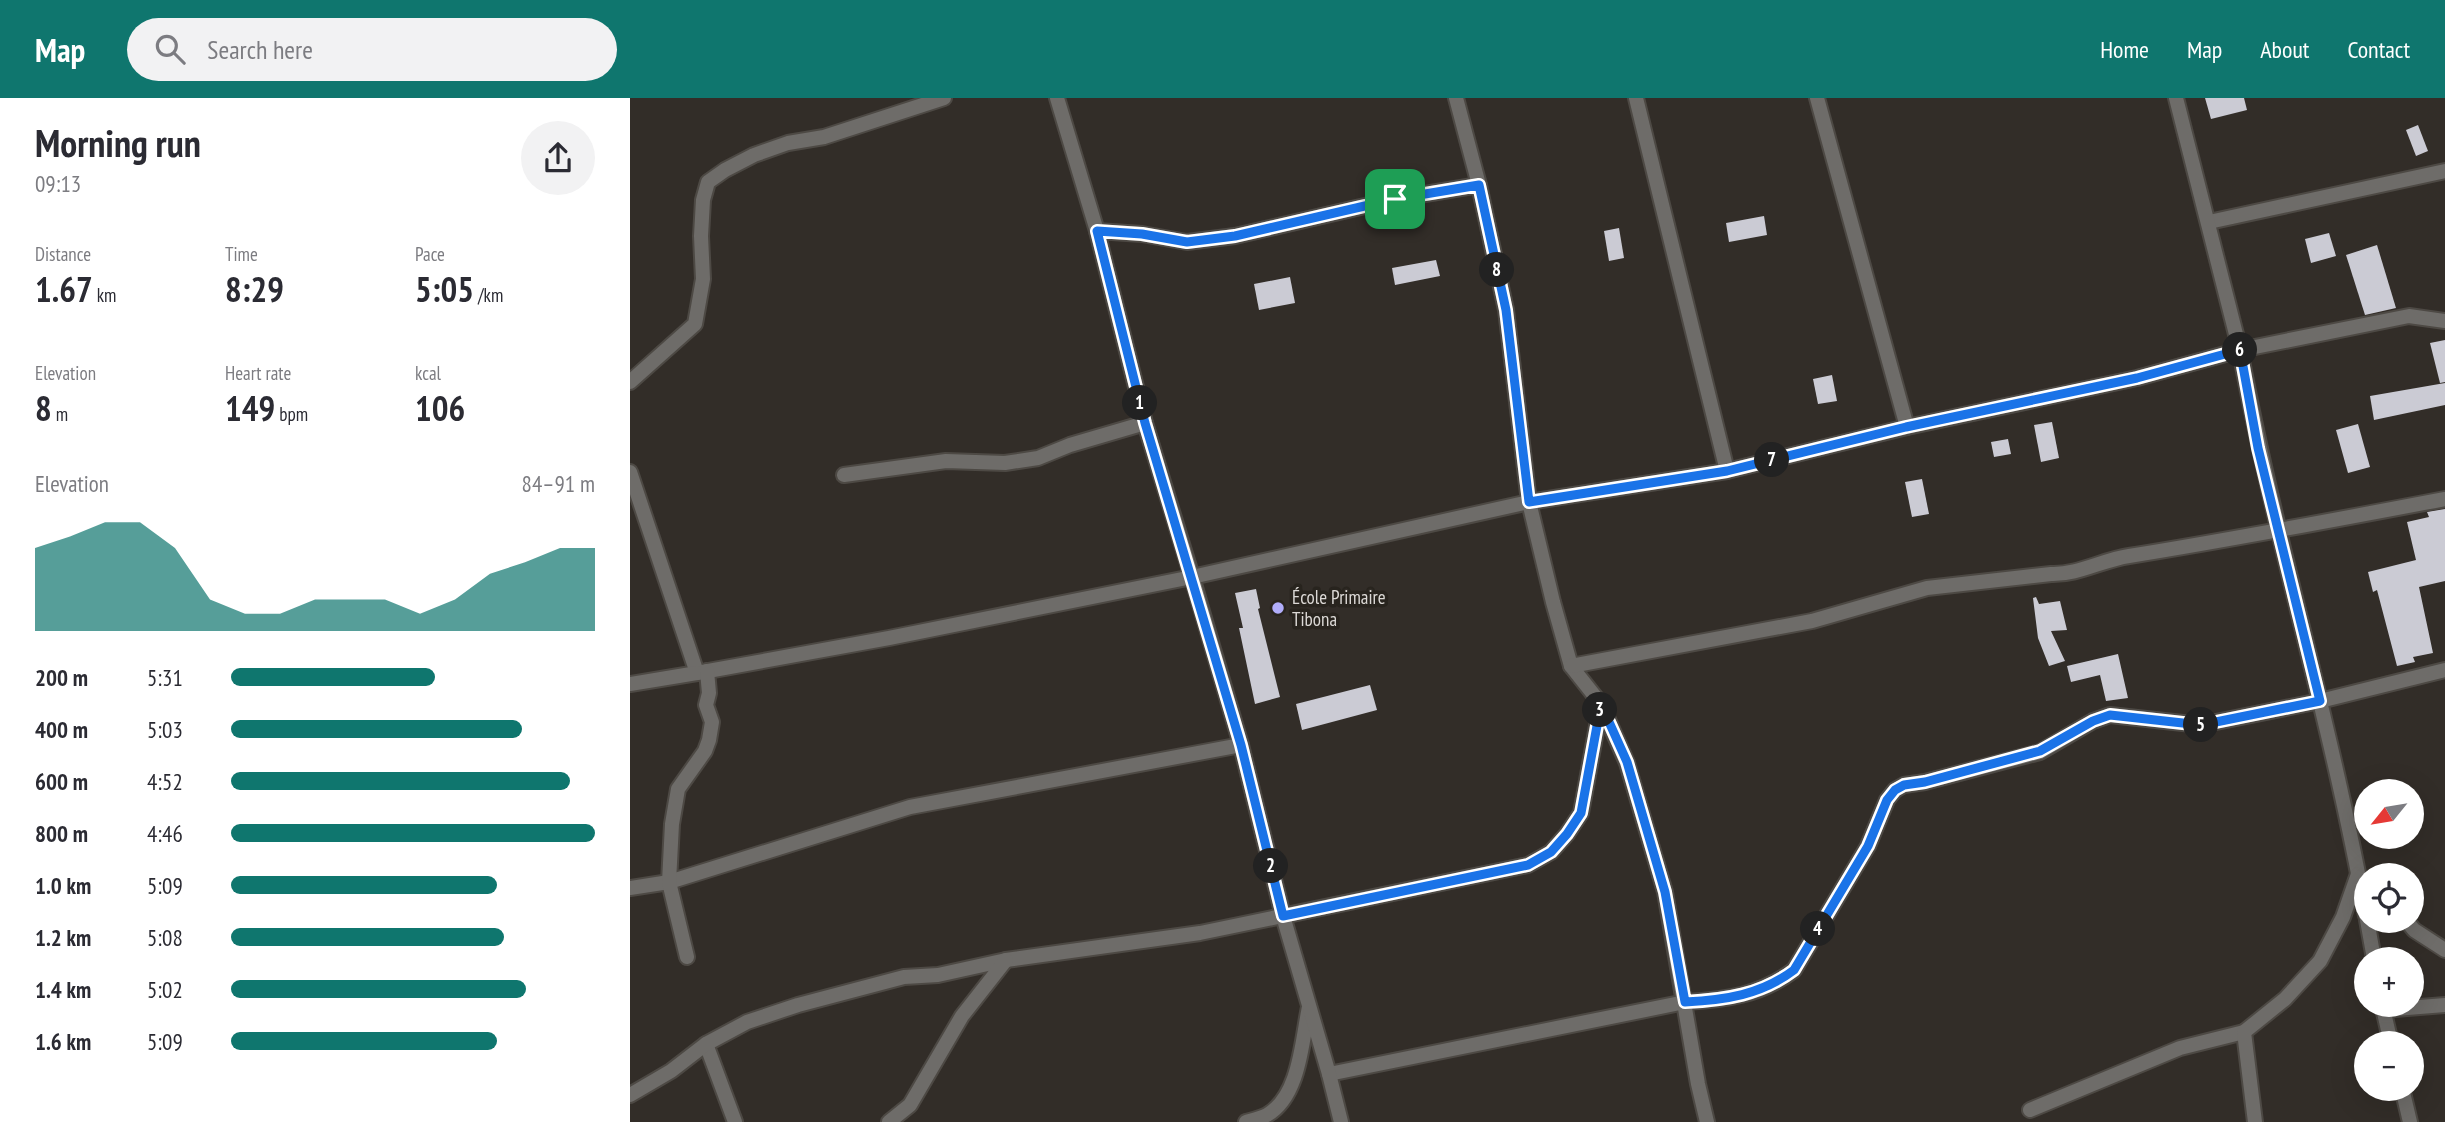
<!DOCTYPE html>
<meta charset="utf-8">
<style>
:root{--surface:#fff;--page:#f2f2f3;--text:#2b2b33;--muted:#7c7c81;--accent:#0f766e}
body{margin:0;font-family:"PT Sans Narrow",sans-serif;background:var(--page);color:var(--text);height:100vh;display:flex;flex-direction:column;font-size:26px;white-space:nowrap}
*{box-sizing:border-box;margin:0}
p{font-size:23px;color:var(--muted)}
.icon{flex:none;width:38px;height:38px;fill:none;stroke:currentColor;stroke-width:2;stroke-linecap:round;stroke-linejoin:round}
.map{position:relative;flex:1;overflow:hidden}
.side{display:flex;flex-direction:column;background:var(--surface);width:630px}
.side>*{flex:none}
.needle{width:46px;rotate:240deg}
.fabs{position:absolute;left:1724px;top:681px;display:grid;gap:14px}
.fabs a{display:grid;place-items:center;width:70px;height:70px;border-radius:50%;background:var(--surface);box-shadow:0 7px 28px #0002;font-size:35px}
.pin{position:absolute;display:grid;place-items:center;width:60px;height:60px;color:#fff;margin:-30px;border-radius:14px;box-shadow:0 4px 10px #0006}
.km{position:absolute;width:35px;height:35px;margin:-18px;border-radius:50%;background:#222;color:#fff;font-size:19px;line-height:35px;text-align:center}
.round{display:grid;place-items:center;flex:none;width:74px;height:74px;border-radius:37px;background:var(--page)}
.headline{display:flex;align-items:center;justify-content:space-between;height:119px;padding:0 35px}
h1{font-size:38px;font-weight:800;line-height:52px}
.stats{display:grid;grid-template-columns:repeat(3,1fr);gap:10px;height:119px;padding:7px 35px}
.stats div{display:grid;align-content:center}
.stats b{font-size:35px;font-weight:800}
.stats small{font-size:19px;font-weight:400}
.stats p{font-size:19px}
.chart{height:196px;padding:14px 35px}
.chart p{display:flex;justify-content:space-between}
.chart svg{width:100%;height:126px;margin-top:7px;fill:var(--accent);opacity:.7}
ul{padding:0 35px;list-style:none;font-size:23px}
li{display:grid;grid-template-columns:112px 84px 1fr;align-items:center;height:52px}
li i{height:18px;border-radius:9px;background:var(--accent)}
header{display:flex;align-items:center;gap:42px;box-sizing:border-box;height:98px;padding:0 35px;background:var(--accent);color:#fff}
header strong{font-size:33px}
nav{display:flex;gap:38px;margin-inline-start:auto;font-size:24px}
.search{width:490px;height:63px;background:var(--page);display:flex;align-items:center;gap:18px;box-sizing:border-box;padding:0 24px;border-radius:38px;color:var(--muted);font-size:26px}
main{display:flex;flex:1;min-height:0}
.map>svg:first-child{display:block}
.building{fill:#cbcbd4}
.lines{fill:none;stroke-linecap:round;stroke-linejoin:round}
.minor-casing{stroke:#4d4944;stroke-width:18}
.minor{stroke:#6e6c69;stroke-width:14}
.route-casing{stroke:#fff;stroke-width:14}
.route{stroke:#1a73e8;stroke-width:9}
.poi-dot{fill:#b1adfa;stroke:#28241e;stroke-width:2.5}
.labels{text-anchor:middle;dominant-baseline:central;stroke-width:7;stroke-linejoin:round;paint-order:stroke}
.poi-label{font-size:19px;fill:#dcd9d6;stroke:#28241e;text-anchor:start}
</style>
<header>
<strong>Map</strong>
<div class="search"><svg class="icon" aria-label="search" viewBox="0 0 24 24"><circle cx="10" cy="10" r="6"/><path d="M15 15l6 6"/></svg>Search here</div>
<nav><a>Home</a><a>Map</a><a>About</a><a>Contact</a></nav>
</header>
<main>
<section class="side">
<div class="headline"><div><h1>Morning run</h1><p>09:13</p></div><a class="round"><svg class="icon" aria-label="share" viewBox="0 0 24 24"><path d="M12 15V3M7 8l5-5 5 5M5 13v7h14v-7"/></svg></a></div>
<div class="stats">
<div><p>Distance</p><b>1.67<small> km</small></b></div>
<div><p>Time</p><b>8:29</b></div>
<div><p>Pace</p><b>5:05<small> /km</small></b></div>
</div>
<div class="stats">
<div><p>Elevation</p><b>8<small> m</small></b></div>
<div><p>Heart rate</p><b>149<small> bpm</small></b></div>
<div><p>kcal</p><b>106</b></div>
</div>
<div class="chart"><p><span>Elevation</span>84–91 m</p>
<svg viewBox="0 0 160 44" preserveAspectRatio="none"><path d="M0 44V15L10 11L20 6L30 6L40 15L50 33L60 38L70 38L80 33L90 33L100 33L110 38L120 33L130 24L140 20L150 15L160 15V44z"/></svg>
</div>
<ul>
<li><b>200 m</b>5:31<i style="width:56%"></i></li>
<li><b>400 m</b>5:03<i style="width:80%"></i></li>
<li><b>600 m</b>4:52<i style="width:93%"></i></li>
<li><b>800 m</b>4:46<i style="width:100%"></i></li>
<li><b>1.0 km</b>5:09<i style="width:73%"></i></li>
<li><b>1.2 km</b>5:08<i style="width:75%"></i></li>
<li><b>1.4 km</b>5:02<i style="width:81%"></i></li>
<li><b>1.6 km</b>5:09<i style="width:73%"></i></li>
</ul>
</section>
<div class="map">
<svg width="1815" height="1024" viewBox="0 0 1815 1024">
<rect width="100%" height="100%" fill="#322d28"/>
<!-- building -->
<g class="building">
<path d="M1575 0H1614L1617 12 1581 21Z"/>
<path d="M1788 27 1798 53 1786 58 1776 32Z"/>
<path d="M1134 118 1137 137 1099 144 1096 125Z"/>
<path d="M989 130 994 160 979 163 974 133Z"/>
<path d="M1699 135 1706 158 1681 165 1675 141Z"/>
<path d="M1747 147 1766 210 1735 217 1716 157Z"/>
<path d="M806 162 810 178 765 187 762 170Z"/>
<path d="M660 179 665 205 629 212 624 186Z"/>
<path d="M1815 242V284L1810 285 1800 245Z"/>
<path d="M1202 277 1207 303 1188 306 1183 281Z"/>
<path d="M1815 285V307L1744 322 1740 298Z"/>
<path d="M1422 324 1429 360 1411 364 1404 327Z"/>
<path d="M1728 326 1740 369 1718 375 1706 332Z"/>
<path d="M1378 341 1381 356 1364 359 1361 344Z"/>
<path d="M1292 381 1299 416 1282 419 1275 384Z"/>
<path d="M1815 411V483L1789 489 1803 555 1783 559 1785 564 1767 568 1747 492 1743 494 1738 474 1786 462 1777 424 1799 419 1797 414Z"/>
<path d="M626 491 630 510 628 511 650 599 625 606 609 530H613L605 495Z"/>
<path d="M1406 499 1409 506 1430 503 1437 532 1421 533 1435 563 1419 568 1408 540 1403 500Z"/>
<path d="M1488 556 1498 600 1476 603 1470 577 1441 584 1437 568Z"/>
<path d="M740 587 747 612 672 632 666 606Z"/>
</g>
<g class="lines">
<!-- minor casing -->
<g class="minor-casing">
<g id="minor">
<path d="M826 0 849 87 876 212 899 404 923 504 941 568 971 606 997 665 1035 794 1068 986 1077 1024"/>
<path d="M1006 0 1097 373"/>
<path d="M1187 0 1277 329"/>
<path d="M1579 124 1815 73"/>
<path d="M467 133 512 136 557 144 605 138 765 101 849 87"/>
<path d="M0 284 65 226 73 181 71 138 73 102 78 84 95 72 124 57 158 45 194 39 314 0"/>
<path d="M0 374 67 575 259 540 562 479 515 325 467 133 427 0"/>
<path d="M214 377 316 363 375 365 408 360 440 347 515 325"/>
<path d="M941 568 1182 523 1297 490 1421 476C1448 477 1472 462 1499 458 1605 441 1710 421 1815 401"/>
<path d="M0 586 67 575"/>
<path d="M0 790 39 784 280 709 611 647"/>
<path d="M1736 818C1702 627 1645 442 1610 252L1779 218 1815 223"/>
<path d="M1737 822 1744 861"/>
<path d="M1776 822 1784 832 1815 852"/>
<path d="M57 859 39 784 42 726 48 691 75 653 79 642 82 624 76 607 79 595 77 573"/>
<path d="M1752 906 1761 945"/>
<path d="M1753 912 1815 907"/>
<path d="M76 946 105 1024"/>
<path d="M699 976 1055 904C1096 902 1131 897 1164 872L1238 748 1257 702 1265 692 1274 687 1295 684 1410 654 1463 623 1480 617 1571 627 1690 603 1815 572"/>
<path d="M1772 990 1780 1024"/>
<path d="M0 997 41 973 76 946 117 924 168 907 274 879 308 877 376 862 570 835 898 767 921 754 937 736 951 715 971 606"/>
<path d="M1400 1012 1550 950 1614 934"/>
<path d="M259 1024 280 1007 332 918 376 862"/>
<path d="M616 1024C623 1022 631 1020 637 1017 670 998 672 942 679 909"/>
<path d="M711 1024 699 976 653 818 611 647 562 479 899 404 1097 373 1277 329 1507 280 1610 252 1546 0"/>
<path d="M1625 1024 1614 934 1655 901 1690 863 1713 819 1728 776"/>
</g>
</g>
<!-- minor -->
<use href="#minor" class="minor"/>
</g>
<g class="lines">
<!-- route casing -->
<g class="route-casing">
<path id="route" d="M849 87 876 212 899 404 1097 373 1276 329 1507 280 1610 252 1628 350 1690 603 1571 627 1480 617 1463 623 1410 653 1295 684 1274 687 1265 692 1257 702 1238 748 1164 872C1131 897 1095 902 1055 904L1035 794 997 664 971 606 951 715 937 736 921 754 898 767 653 818 611 647 515 325 467 133 512 136 557 144 605 138 765 101Z"/>
</g>
<!-- route -->
<use href="#route" class="route"/>
</g>
<!-- markers -->
<circle class="poi-dot" cx="648" cy="510" r="7"/>
<g class="labels">
<!-- poi labels -->
<g class="poi-label">
<text x="662" y="499">École Primaire<tspan x="662" dy="22">Tibona</tspan></text>
</g>
</g>
</svg>
<div class="fabs">
<a><svg class="needle" viewBox="-14 -14 28 28"><path d="M0-13l5 13h-10z" fill="#e53935"/><path d="M0 13l5-13h-10z" fill="#7c7c81"/></svg></a>
<a><svg class="icon" aria-label="locate" viewBox="0 0 24 24"><circle cx="12" cy="12" r="6"/><path d="M12 2v4M12 18v4M2 12h4M18 12h4"/></svg></a>
<a>+</a>
<a>−</a>
</div>
<div class="pin" style="left:765px;top:101px;background:#1e9e55"><svg class="icon" aria-label="arrive" viewBox="0 0 24 24"><path d="M6 21V4h12l-3 4 3 4H6"/></svg></div>
<b class="km" style="left:510px;top:305px">1</b>
<b class="km" style="left:641px;top:768px">2</b>
<b class="km" style="left:970px;top:612px">3</b>
<b class="km" style="left:1188px;top:831px">4</b>
<b class="km" style="left:1571px;top:627px">5</b>
<b class="km" style="left:1610px;top:252px">6</b>
<b class="km" style="left:1142px;top:362px">7</b>
<b class="km" style="left:867px;top:172px">8</b>
</div>
</main>
